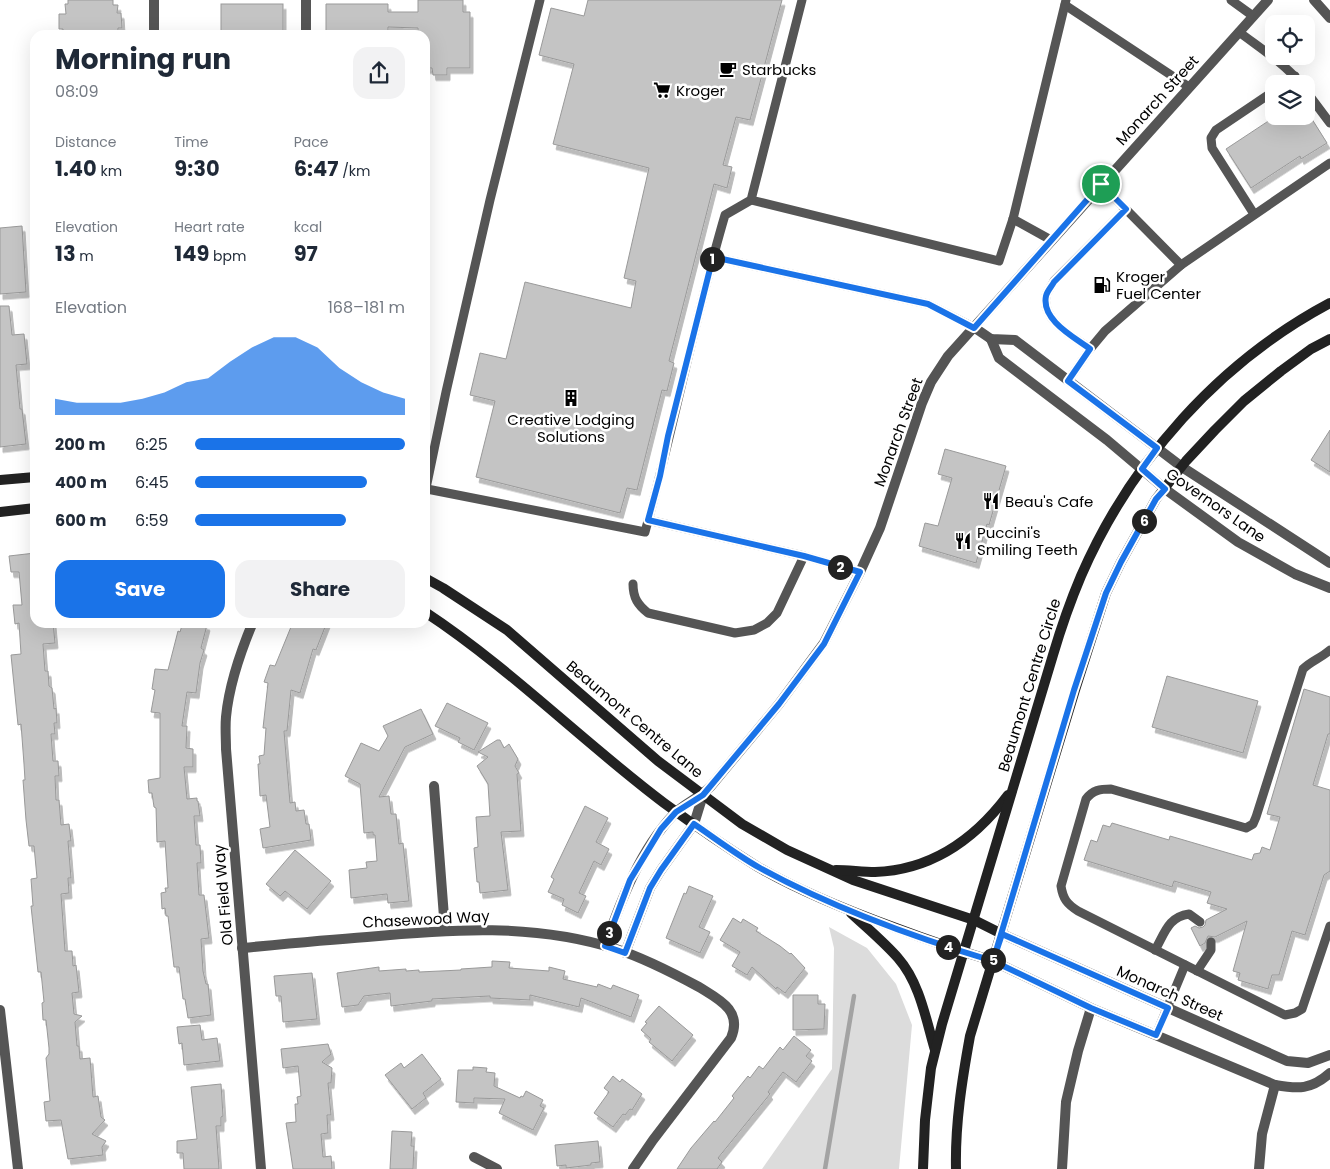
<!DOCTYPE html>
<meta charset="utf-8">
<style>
:root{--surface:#fff;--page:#f2f2f3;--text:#1f2937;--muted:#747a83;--accent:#1a73e8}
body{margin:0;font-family:Poppins,sans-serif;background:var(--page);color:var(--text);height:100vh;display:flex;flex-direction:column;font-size:19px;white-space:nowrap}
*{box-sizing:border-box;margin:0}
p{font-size:16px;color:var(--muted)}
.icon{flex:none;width:28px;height:28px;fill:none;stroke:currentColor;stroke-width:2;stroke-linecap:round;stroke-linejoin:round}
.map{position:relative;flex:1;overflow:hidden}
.details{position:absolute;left:30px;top:30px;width:400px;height:598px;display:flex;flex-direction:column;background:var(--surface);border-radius:15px;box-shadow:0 5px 20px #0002}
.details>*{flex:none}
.buttons{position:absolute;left:1265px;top:15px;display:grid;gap:10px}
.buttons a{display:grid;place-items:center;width:50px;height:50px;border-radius:10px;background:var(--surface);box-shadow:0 5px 20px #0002;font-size:25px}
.pin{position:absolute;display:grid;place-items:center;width:42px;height:42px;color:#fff;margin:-21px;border:2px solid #fff;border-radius:50%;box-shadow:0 1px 5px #0007}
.km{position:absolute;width:25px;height:25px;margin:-12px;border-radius:50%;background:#222;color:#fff;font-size:14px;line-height:25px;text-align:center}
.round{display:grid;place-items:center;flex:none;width:52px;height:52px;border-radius:15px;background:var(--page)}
.overview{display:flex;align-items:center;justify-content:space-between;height:85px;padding:0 25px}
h1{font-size:28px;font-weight:700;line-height:38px}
.metrics{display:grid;grid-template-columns:repeat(3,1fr);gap:8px;height:85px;padding:5px 25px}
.metrics div{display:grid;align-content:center}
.metrics b{font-size:21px;font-weight:700}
.metrics small{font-size:14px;font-weight:400}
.metrics p{font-size:14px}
.chart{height:140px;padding:10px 25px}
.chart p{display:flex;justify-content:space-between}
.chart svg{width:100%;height:90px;margin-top:5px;fill:var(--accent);opacity:.7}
.action{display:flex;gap:10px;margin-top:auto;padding:10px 25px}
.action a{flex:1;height:58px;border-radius:15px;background:var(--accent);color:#fff;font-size:20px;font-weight:700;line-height:58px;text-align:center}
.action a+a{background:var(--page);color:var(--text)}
ul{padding:0 25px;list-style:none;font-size:16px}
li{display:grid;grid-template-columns:80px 60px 1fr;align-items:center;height:38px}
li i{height:12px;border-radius:6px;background:var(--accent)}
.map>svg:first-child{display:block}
.green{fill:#dcdcdc}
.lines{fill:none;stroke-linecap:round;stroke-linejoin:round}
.stream{stroke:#a3a3a3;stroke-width:4.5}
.building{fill:#c4c4c4;stroke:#999;filter:url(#shadow)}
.lane{stroke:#555;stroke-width:9}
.street{stroke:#555;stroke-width:10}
.secondary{stroke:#222;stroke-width:10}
.route-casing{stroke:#fff;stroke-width:10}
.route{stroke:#1a73e8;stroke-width:6}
.labels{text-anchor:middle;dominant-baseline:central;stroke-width:5;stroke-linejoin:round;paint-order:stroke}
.poi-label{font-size:15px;fill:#000;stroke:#fff;text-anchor:start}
.street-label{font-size:15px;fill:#000;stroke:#fff}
</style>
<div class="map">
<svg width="1330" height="1169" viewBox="0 0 1330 1169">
<defs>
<filter id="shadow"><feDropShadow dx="3" dy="5.5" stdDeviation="0" flood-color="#0004"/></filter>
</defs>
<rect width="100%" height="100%" fill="#fff"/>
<!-- green -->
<path class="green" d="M829 927 867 948 896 984 912 1025 899 1169H762L832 1069 834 948Z"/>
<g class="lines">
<!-- stream -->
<path class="stream" d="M825 1169 854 996"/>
</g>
<!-- building -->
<g class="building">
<path d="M68 0H113V5H118L117 13H121L122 28H118V35H63V29H59V14H66L65 4H68Z"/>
<path d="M418 0H463V12H470V68H447V75H433L432 68H425V35H418V28L388 27V34H326V4H388V12H418Z"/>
<path d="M588 0H782L750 120 736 117 723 165 732 167 727 188 714 184 669 361 674 363 667 391 662 390 637 490 627 488 620 513 476 477 495 401 470 395 480 353 506 359 525 282 631 308 636 281 624 278 649 168 553 144 574 64 539 55 551 8 584 16Z"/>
<rect x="221" y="4" width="62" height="30"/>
<path d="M1276 116H1310L1327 143 1301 159 1300 156 1251 188 1226 149Z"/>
<path d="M22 226 26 292 0 294V228Z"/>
<path d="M0 306H9L12 335 24 334 27 364 16 365 20 409H22L26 444 0 447Z"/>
<path d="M1330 430V472L1311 460Z"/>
<path d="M945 449 1006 466 989 525 987 524 976 563 919 546 925 523 938 526 952 478 938 474Z"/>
<path d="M35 553V622H53L55 643 43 644 45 671H48L49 686 52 688 54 709 56 708 57 723H54L55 734H51L53 761H58L59 776H55L56 800H59L61 825 69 824 71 841H68L71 878H68L69 893 61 894 65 951H72L73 966 76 965 79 992 72 993 74 1014 82 1016 75 1022 77 1046H79L80 1059 90 1058 93 1097 98 1096 101 1117 105 1120 92 1134 106 1141 102 1147 103 1155 68 1159 61 1120 46 1121 44 1102 50 1101 46 1058 49 1054V1048L46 1020H43L42 1003 44 1002 41 972H38L31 906H33L31 879 37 878 34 846H29L26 820 23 780H25L24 764 21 724 18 725 11 655 21 654 19 623 15 624 13 605H22L19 572H11L9 556Z"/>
<path d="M183 622H199L207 625 201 648 204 650 200 663 196 693 187 692 182 726H187L186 748 193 749V767H184L187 799 197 798V801H198L200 816H194L196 845H200L201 863H197L199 895H204L209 938 201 939 203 971 206 984H208L211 1015 188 1018 185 999H183L179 967H174L168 916H166L165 908 162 909 161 893 166 892 165 888H168L165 841 157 842 156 808 154 807 152 793H149L148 780 160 778V713L151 712 155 690 152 689 155 669 168 670 178 631 180 632Z"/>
<path d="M293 622H327L316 650 313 649 300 693 291 690 287 731H284L290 803 295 802 296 811 304 810 306 824H309L311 840 263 848 260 829 270 827 266 795 260 796 258 764H260L259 756 264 755 266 728H263L268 683 264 682 270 665 275 666Z"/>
<path d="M1167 676 1258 701 1243 753 1152 727Z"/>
<path d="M1304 689 1330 697V734H1328L1313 785 1330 790V871L1324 875 1305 935 1292 931 1279 975H1272L1268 989 1238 980 1240 973 1233 971 1247 921 1215 937 1208 936 1205 943 1200 946 1191 928 1195 926 1199 928 1203 927 1205 925 1206 920 1227 909 1207 903 1211 892 1174 881 1172 887 1084 860 1091 840 1097 842 1103 825 1110 827 1112 823 1169 840 1170 836 1252 860 1254 854 1260 853 1262 847 1270 850 1280 817 1267 814Z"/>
<path d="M447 703 488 723 474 750 458 742 460 738 435 726Z"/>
<path d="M421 709 433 734 405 747 379 797 389 796 391 814H396L399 844 403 843 409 901 388 903 387 894 351 898 349 870 367 868 366 862 377 861 375 835H373V832L364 833 360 784 345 776 361 743 379 751 388 736 383 726Z"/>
<path d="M497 740H500L504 748 509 744 518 759 515 766 519 773 517 774 521 831 501 832 508 890 480 893 479 882H477L474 848 478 847 476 817 490 816 488 784 477 766 488 757 478 752Z"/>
<path d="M585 806 608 818 596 842 609 849 601 865 594 861 579 893 586 896 578 913 562 905 564 899 548 892 554 879 551 877Z"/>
<path d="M295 850 331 881 307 909 285 891 280 896 266 884Z"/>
<path d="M689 886 713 896 699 927 710 932 700 953 666 938 684 893 686 894Z"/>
<path d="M733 918 741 923 743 919 758 928 756 931 780 946 790 954 791 953 805 968 785 993 777 987 776 989 752 967 747 975 732 966 740 952 720 940Z"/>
<path d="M492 961 510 962 509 968 549 971V967L565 971 563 979 597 987 598 984 611 989 613 985 639 995 631 1017 581 998 579 1007 530 995V1000L490 998V996L432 999V1001L391 1006 390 993 364 996 358 1005 342 1007 337 973 379 967V971L406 969V971L419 970V972L461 970V969L492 967Z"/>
<path d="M312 973 317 1019 283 1022 281 996H276L274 976Z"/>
<path d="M793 995H818V1004H825L824 1029 793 1030Z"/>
<path d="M659 1006 693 1035 672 1061 649 1042 651 1039 641 1030 647 1023 645 1022Z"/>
<path d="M200 1025 202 1040 217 1038 220 1061 184 1065 182 1043 179 1044 177 1027Z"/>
<path d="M794 1036 811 1050 806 1056 812 1061 796 1082 783 1072 768 1092 770 1094 718 1158 722 1162 717 1169H677L691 1148 714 1121 715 1122 734 1098 732 1096 748 1076 750 1078 759 1066 763 1069 780 1047 783 1050Z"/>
<path d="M328 1044 331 1054 322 1062 332 1068 331 1083H328L331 1115H327L328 1133 321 1134 323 1157 331 1156 332 1169H293L286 1123 296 1122 295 1104H298L297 1097 301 1096 298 1066 283 1068 281 1049Z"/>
<path d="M422 1054 441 1079 423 1093 426 1098 412 1109 385 1075 401 1063 404 1068Z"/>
<path d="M473 1067 487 1068 486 1072 495 1073 494 1086 520 1098 521 1096 523 1097 526 1091 543 1100 540 1106 544 1108 533 1130 499 1113 505 1099 474 1098V1103L456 1102 458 1070H473Z"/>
<path d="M613 1076 620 1082 622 1079 642 1094 632 1110 630 1109 625 1115 623 1114 613 1127 594 1113 609 1092 604 1088Z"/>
<path d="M221 1084 223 1116 221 1117V1126H216L219 1169H184L183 1153H177V1141L197 1139 191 1087Z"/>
<path d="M392 1131 412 1132 411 1146H414L413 1169H390Z"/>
<path d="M598 1141 600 1162 591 1163V1165L566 1168V1165L557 1166 555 1145Z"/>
</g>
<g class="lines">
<!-- lane -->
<g class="lane">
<path d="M1231 0 1253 16"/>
<path d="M1065 5 1189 87"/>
<path d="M1239 32C1260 48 1284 63 1301 84"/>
<path d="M1284 84 1295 76"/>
<path d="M1306 91 1330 123"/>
<path d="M1101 184 1181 265"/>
<path d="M751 200 999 261 1013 219 1066 0"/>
<path d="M1254 214 1212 148 1211 138 1216 130 1274 91"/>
<path d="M1013 219 1051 240"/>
<path d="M713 257 928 304 975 328"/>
<path d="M1090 349C1074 337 1041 320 1046 296 1047 291 1052 286 1054 281L1126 209"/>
<path d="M1068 381 1090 349 1105 331 1181 265 1330 163"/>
<path d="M427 489 645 532C674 427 694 320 725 215L751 200 802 0"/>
<path d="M425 493 446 392 490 200 540 0"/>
<path d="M648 520 804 556 860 572"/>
<path d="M633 584C633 598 638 605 648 613L735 633 754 630 767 623 777 613 804 556"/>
<path d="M1330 650C1321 658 1311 661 1303 669L1256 817 1253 824 1246 828 1111 789C1100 789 1093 790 1086 799L1061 886C1063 899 1067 904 1078 911L1285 1015 1295 1013 1302 1009 1330 926"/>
<path d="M1155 950C1165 933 1168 917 1189 914L1200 922"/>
<path d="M1197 971 1211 950V942"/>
<path d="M1156 1035 1185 965"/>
</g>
<!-- street -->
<g class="street">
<path d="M1314 0 1330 18"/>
<path d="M154 35V0"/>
<path d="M306 35V0"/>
<path d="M975 328 991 339 1015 340 1182 467 1330 563"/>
<path d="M991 339 999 358 1107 440 1165 489 1238 542 1295 574 1330 588"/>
<path d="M253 622C240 653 229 685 226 717 225 728 226 739 226 749L261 1169"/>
<path d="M434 786 445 930"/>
<path d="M1002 934 1287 1061 1308 1063 1330 1055"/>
<path d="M605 946C621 900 640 850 674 814 685 803 700 798 711 786L779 704 824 643 860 572 880 528 922 403 931 382 948 356 1268 0"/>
<path d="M242 948C284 944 326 940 367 937 451 929 534 923 616 949 644 958 673 973 699 987 718 999 743 1010 731 1038L653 1140 633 1169"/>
<path d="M625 953 650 888 661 870 694 824 703 795"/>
<path d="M993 961 1091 1008 1275 1085C1298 1089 1311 1090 1330 1073"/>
<path d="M0 1010 18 1169"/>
<path d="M474 1157 497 1169"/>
<path d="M1062 1169 1066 1102 1078 1051 1091 1008"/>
<path d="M1259 1169 1262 1134 1275 1085"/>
</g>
<!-- secondary -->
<g class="secondary">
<path d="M0 480 35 477"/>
<path d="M0 512 35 508"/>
<path d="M425 578 443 588 507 630 658 761 742 824 787 850 853 880 974 920 1002 934"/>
<path d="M425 612C510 668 583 742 664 803 694 825 726 847 758 867 801 892 849 911 896 928 928 940 960 951 993 961"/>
<path d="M836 870C849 870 862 872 875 872 932 870 975 839 1008 795"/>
<path d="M851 913C867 928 884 942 898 958 920 983 926 1020 935 1050"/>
<path d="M923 1169 925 1120 931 1068 942 1024 1053 655C1061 628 1070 602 1081 576 1131 461 1219 362 1330 303"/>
<path d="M956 1169C955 1124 962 1080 970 1036L1075 690 1106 593 1121 562 1156 499 1186 461 1215 430 1244 401 1281 371 1311 349 1330 339"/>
</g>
</g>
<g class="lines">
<!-- route casing -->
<g class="route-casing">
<path id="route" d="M1101 184 974 328 928 304 713 257 668 436 660 476 648 520 804 556 860 572 824 644 779 704 703 795 676 812 661 829 630 880 605 946 625 953 650 888 661 870 694 824C716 839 737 855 760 868 833 908 913 937 993 961L1002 934 1168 1008 1156 1035 1091 1008 993 961 1074 690 1106 593 1121 562 1156 499 1165 489 1142 469 1157 448 1068 381 1090 349C1074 337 1041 320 1046 296 1047 291 1052 286 1054 282L1126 209 1101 184"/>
</g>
<!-- route -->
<use href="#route" class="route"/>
</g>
<!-- icons -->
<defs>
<g id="cafe-bare" transform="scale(1.35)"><path d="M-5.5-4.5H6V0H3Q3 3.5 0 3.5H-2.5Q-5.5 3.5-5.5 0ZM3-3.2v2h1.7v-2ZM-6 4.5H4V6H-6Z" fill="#000" stroke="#fff" stroke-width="2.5" paint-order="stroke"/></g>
<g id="supermarket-bare" transform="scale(1.35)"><path d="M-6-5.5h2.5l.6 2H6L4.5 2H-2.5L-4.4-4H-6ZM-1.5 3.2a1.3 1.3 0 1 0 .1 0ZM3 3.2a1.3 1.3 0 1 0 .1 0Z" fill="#000" stroke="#fff" stroke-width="2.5" paint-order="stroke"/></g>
<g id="fuel-bare" transform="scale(1.35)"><path d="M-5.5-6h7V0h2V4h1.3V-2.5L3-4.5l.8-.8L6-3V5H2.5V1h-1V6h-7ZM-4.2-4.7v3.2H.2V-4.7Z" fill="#000" stroke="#fff" stroke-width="2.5" paint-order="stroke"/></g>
<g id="building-bare" transform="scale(1.35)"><path d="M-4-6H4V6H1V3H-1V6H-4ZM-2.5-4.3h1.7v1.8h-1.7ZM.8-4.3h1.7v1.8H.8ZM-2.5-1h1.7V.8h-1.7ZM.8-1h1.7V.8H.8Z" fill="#000" stroke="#fff" stroke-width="2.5" paint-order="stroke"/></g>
<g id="restaurant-bare" transform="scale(1.35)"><path d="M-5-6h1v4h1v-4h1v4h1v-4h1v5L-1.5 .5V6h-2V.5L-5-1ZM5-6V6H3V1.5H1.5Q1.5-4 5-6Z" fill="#000" stroke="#fff" stroke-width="2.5" paint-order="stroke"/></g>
</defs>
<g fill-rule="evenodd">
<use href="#cafe-bare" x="728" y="69"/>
<use href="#supermarket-bare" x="662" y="90"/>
<use href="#fuel-bare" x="1102" y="285"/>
<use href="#building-bare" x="571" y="398"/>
<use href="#restaurant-bare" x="991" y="501"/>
<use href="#restaurant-bare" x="963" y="541"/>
</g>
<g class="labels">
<!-- poi labels -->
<g class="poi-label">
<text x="742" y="69">Starbucks</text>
<text x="676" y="90">Kroger</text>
<text x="1116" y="276">Kroger<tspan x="1116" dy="17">Fuel Center</tspan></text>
<text x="571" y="419" text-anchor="middle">Creative Lodging<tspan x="571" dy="17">Solutions</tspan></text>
<text x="1005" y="501">Beau's Cafe</text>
<text x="977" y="532">Puccini's<tspan x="977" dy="17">Smiling Teeth</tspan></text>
</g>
<!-- street labels -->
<g class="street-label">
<text transform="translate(1157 100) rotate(-48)">Monarch Street</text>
<text transform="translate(898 432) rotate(-70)">Monarch Street</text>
<text transform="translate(1216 505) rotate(35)">Governors Lane</text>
<text transform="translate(1029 685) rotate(-73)">Beaumont Centre Circle</text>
<text transform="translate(635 719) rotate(40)">Beaumont Centre Lane</text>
<text transform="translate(223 895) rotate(-95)">Old Field Way</text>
<text transform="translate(426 919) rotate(-3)">Chasewood Way</text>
<text transform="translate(1170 993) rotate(24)">Monarch Street</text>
</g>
</g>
</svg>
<div class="buttons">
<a><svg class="icon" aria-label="locate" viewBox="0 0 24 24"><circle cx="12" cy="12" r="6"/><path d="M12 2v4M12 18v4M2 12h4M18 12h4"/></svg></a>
<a><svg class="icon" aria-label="layers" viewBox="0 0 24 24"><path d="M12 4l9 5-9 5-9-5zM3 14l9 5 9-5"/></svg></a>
</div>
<div class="pin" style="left:1101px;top:184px;background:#1e9e55"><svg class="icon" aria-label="arrive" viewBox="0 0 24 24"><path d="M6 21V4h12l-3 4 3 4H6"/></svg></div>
<b class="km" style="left:712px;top:259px">1</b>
<b class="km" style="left:840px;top:567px">2</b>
<b class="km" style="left:609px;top:933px">3</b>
<b class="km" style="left:948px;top:947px">4</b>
<b class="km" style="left:993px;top:960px">5</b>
<b class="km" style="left:1144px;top:521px">6</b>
<section class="details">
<div class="overview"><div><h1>Morning run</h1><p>08:09</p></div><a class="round"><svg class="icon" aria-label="share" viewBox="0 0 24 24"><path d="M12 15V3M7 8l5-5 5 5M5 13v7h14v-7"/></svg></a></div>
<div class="metrics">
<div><p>Distance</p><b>1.40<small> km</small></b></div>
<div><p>Time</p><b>9:30</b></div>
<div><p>Pace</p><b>6:47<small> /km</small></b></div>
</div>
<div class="metrics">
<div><p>Elevation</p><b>13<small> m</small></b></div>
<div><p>Heart rate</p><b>149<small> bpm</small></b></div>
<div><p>kcal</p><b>97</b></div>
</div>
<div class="chart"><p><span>Elevation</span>168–181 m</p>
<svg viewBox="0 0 160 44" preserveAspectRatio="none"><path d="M0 44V36L10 38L20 38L30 38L40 36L50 33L60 28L70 26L80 18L90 11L100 6L110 6L120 11L130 21L140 28L150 33L160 36V44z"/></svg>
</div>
<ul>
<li><b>200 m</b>6:25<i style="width:100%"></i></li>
<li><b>400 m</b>6:45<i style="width:82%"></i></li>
<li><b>600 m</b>6:59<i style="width:72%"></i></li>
</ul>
<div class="action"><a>Save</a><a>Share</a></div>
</section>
</div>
